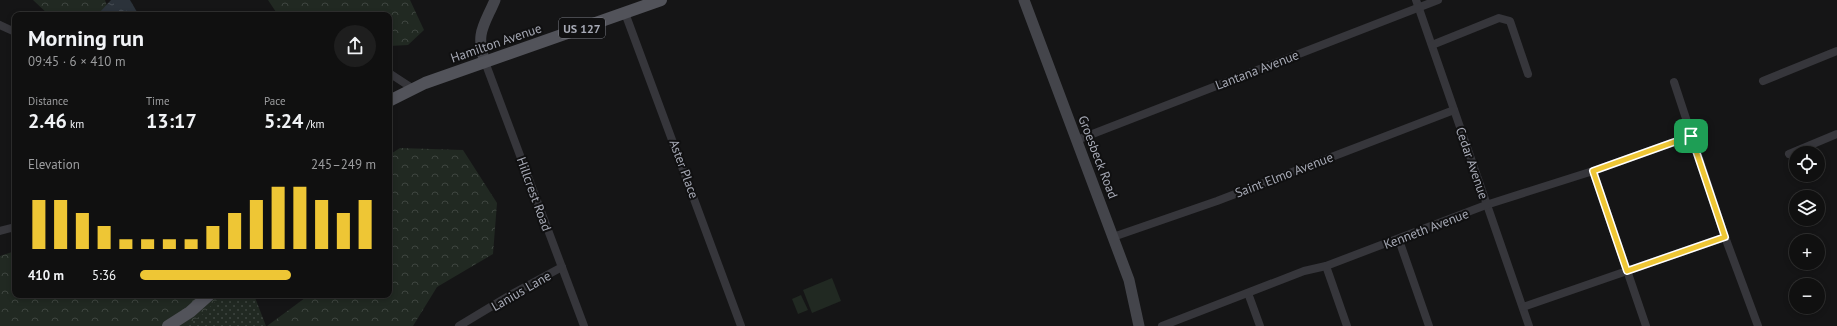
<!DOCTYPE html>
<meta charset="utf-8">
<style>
:root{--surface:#101010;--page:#1e1e1e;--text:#f1f3f6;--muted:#9c9d9f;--line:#303030;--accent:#eec635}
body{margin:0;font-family:"PT Sans",sans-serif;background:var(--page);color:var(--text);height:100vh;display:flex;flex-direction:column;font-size:15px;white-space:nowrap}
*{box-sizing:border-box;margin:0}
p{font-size:13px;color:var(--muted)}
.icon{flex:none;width:22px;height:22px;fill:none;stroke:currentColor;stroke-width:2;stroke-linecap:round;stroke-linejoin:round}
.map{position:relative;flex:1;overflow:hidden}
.panel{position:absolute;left:12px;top:12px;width:380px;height:286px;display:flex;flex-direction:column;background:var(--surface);border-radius:8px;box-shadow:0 2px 6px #0003,0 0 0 1px var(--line)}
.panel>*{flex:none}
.tools{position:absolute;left:1789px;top:146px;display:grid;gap:8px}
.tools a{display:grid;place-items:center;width:36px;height:36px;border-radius:50%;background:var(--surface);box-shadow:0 2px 6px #0003,0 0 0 1px var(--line);font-size:20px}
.pin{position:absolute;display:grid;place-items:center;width:34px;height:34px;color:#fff;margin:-17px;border-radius:8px;box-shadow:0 2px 6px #0006}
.round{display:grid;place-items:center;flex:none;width:42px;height:42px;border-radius:21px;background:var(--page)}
.overview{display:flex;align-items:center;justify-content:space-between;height:68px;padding:0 16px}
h1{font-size:22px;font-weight:700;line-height:30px}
.stats{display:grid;grid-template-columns:repeat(3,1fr);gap:6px;height:68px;padding:4px 16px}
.stats div{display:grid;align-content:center}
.stats b{font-size:20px;font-weight:700}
.stats small{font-size:11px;font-weight:400}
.stats p{font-size:11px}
.chart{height:112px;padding:8px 16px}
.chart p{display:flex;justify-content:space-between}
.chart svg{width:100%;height:72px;margin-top:4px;stroke:var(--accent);stroke-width:6}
ul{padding:0 16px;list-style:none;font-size:13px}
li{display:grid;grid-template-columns:64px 48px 1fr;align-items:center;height:30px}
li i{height:10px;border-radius:5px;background:var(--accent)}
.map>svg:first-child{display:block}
.grass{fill:#212922}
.forest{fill:url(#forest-crowns)}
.park{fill:url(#park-dots)}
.water{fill:url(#water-ripples)}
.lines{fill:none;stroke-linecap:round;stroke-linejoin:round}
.street{stroke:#36363b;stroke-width:8}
.secondary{stroke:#44454b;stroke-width:11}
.primary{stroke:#52535a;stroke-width:12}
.route-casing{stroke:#fff;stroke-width:8}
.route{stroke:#eec635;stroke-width:5}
.labels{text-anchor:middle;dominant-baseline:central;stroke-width:4;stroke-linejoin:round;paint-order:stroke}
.shield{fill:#101011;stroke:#7a7c84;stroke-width:1}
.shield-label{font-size:12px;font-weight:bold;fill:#a7aab6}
.street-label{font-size:13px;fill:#a7aab6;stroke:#101011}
</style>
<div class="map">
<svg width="1837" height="326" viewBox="0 0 1837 326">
<defs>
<pattern id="forest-crowns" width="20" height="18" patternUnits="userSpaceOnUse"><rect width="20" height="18" fill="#212922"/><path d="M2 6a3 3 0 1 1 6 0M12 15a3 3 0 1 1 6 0" fill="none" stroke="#3e4540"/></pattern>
<pattern id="park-dots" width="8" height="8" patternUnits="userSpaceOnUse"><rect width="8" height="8" fill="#212922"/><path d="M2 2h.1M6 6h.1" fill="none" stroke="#3e4540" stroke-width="1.8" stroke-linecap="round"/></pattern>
<pattern id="water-ripples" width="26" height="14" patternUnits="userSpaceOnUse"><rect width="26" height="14" fill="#2b323a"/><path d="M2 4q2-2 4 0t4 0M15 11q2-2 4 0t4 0" fill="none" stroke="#474d54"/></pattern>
</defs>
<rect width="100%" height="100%" fill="#151516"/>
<!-- grass -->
<g class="grass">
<path d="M832 278 841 301 812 313 803 290Z"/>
<path d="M801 295 808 310 798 314 792 299Z"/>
</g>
<!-- forest -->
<g class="forest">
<path d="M33 0H105L110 15H49Z"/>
<path d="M268 0H410L424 30 408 45 389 46V15H278Z"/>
<path d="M400 148 463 150 497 203 493 254 437 287 413 326H267L309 295H389V155Z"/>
<path d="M15 251V295H243L263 326H0V256Z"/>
</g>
<!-- park -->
<path class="park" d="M222 295H254L266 326H186L203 314Z"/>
<!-- water -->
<path class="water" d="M111 0H130L137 12 136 15H101L100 12Z"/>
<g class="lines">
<!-- street -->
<g class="street">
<path d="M1416 0 1529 326"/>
<path d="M625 13 741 326"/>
<path d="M0 25 15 32"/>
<path d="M1432 45 1499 18 1510 21 1528 74"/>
<path d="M485 62 584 326"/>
<path d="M389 73 412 88"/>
<path d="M1763 81 1837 51"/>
<path d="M1674 82 1725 237 1758 326"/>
<path d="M1077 140 1438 0"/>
<path d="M1789 154 1837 134"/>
<path d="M1593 171 1646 326"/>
<path d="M0 231 15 227"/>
<path d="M1113 237 1217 201 1454 110"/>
<path d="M1399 240 1429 326"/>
<path d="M1326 266 1347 326"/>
<path d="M1248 293 1260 326"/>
<path d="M1523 307 1725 237"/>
<path d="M459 326 512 294 562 267"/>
<path d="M1162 326 1304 271 1326 266 1486 205 1593 171 1691 136"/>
</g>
<!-- secondary -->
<g class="secondary">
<path d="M1024 0 1129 280 1139 326"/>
<path d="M485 62C475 33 484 26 495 0"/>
</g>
<!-- primary -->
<g class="primary">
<path d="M389 101 425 83 661 0"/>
<path d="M168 326 190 312 209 295"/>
</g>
</g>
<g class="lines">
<!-- route casing -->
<g class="route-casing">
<path id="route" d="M1691 136 1725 237 1627 271 1593 171Z"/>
</g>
<!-- route -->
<use href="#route" class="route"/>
</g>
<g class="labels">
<!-- shield labels -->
<rect class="shield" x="559" y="18" width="46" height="20" rx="3"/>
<g class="shield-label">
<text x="582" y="28">US 127</text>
</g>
<!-- street labels -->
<g class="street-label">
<text transform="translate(496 43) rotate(-19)">Hamilton Avenue</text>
<text transform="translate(1257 70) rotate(-21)">Lantana Avenue</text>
<text transform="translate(1098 157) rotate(69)">Groesbeck Road</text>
<text transform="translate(1472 163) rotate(71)">Cedar Avenue</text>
<text transform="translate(684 169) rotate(70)">Aster Place</text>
<text transform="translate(1284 175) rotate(-21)">Saint Elmo Avenue</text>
<text transform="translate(534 194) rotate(70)">Hillcrest Road</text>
<text transform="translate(1426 229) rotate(-21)">Kenneth Avenue</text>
<text transform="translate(521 291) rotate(-30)">Lanius Lane</text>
</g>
</g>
</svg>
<div class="tools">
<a><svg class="icon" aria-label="locate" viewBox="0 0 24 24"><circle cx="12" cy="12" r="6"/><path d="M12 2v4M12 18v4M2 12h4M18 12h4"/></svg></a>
<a><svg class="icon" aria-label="layers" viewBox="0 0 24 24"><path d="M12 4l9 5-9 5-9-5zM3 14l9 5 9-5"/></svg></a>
<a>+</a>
<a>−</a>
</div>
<div class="pin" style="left:1691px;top:136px;background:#1e9e55"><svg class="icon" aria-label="arrive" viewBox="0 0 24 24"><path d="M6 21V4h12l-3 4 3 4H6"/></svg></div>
<section class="panel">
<div class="overview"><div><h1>Morning run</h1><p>09:45 · 6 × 410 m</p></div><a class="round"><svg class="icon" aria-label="share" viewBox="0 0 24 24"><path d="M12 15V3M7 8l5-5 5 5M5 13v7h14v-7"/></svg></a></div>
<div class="stats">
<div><p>Distance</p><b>2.46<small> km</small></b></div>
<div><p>Time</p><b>13:17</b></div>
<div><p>Pace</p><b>5:24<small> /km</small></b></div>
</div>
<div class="chart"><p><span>Elevation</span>245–249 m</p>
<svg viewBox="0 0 160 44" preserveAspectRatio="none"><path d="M5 44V14M15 44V14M25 44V22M35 44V30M45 44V38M55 44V38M65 44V38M75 44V38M85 44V30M95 44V22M105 44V14M115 44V6M125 44V6M135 44V14M145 44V22M155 44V14"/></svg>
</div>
<ul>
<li><b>410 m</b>5:36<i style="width:64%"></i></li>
</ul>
</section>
</div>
